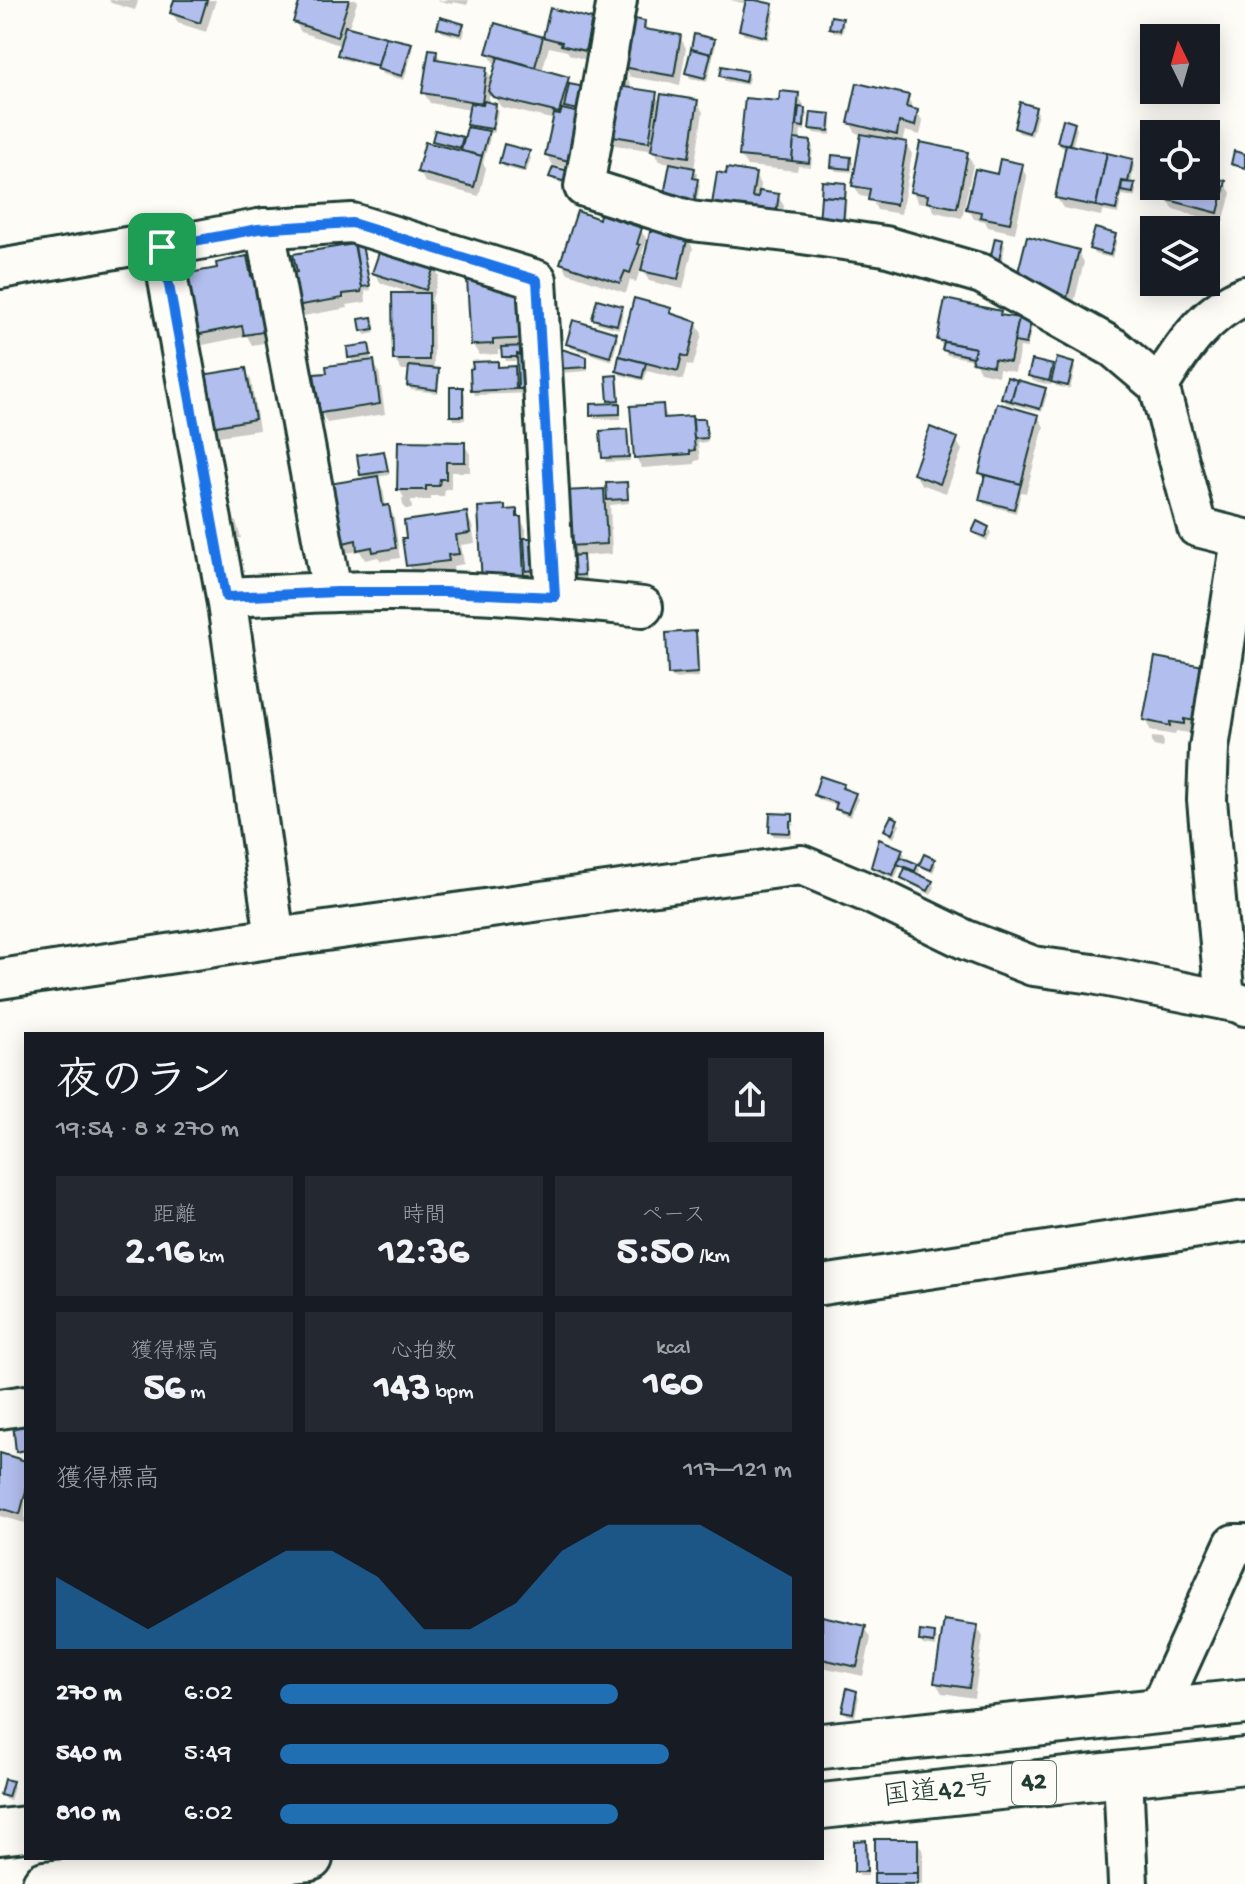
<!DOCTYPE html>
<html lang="ja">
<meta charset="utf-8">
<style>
:root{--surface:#171b24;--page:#242831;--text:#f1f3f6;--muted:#9ea1a6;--accent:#1f6fb2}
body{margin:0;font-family:"Gochi Hand","Klee One",sans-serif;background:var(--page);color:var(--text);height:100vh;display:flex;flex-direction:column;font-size:30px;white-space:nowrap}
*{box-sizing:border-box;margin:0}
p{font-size:26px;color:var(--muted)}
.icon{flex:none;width:44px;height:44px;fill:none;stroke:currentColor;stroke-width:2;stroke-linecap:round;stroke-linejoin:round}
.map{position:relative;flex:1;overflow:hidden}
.sheet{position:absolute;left:24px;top:1032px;width:800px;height:828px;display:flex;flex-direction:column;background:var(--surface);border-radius:0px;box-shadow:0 4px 20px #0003}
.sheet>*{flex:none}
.needle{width:52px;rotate:355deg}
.fabs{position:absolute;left:1140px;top:24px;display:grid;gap:16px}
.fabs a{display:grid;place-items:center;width:80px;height:80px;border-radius:0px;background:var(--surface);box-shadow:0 4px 20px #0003;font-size:40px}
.pin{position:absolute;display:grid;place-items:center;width:68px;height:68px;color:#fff;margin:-34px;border-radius:16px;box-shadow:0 4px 12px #0006}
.round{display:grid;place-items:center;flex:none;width:84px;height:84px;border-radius:0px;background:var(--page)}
.overview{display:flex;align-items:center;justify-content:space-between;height:136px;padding:0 32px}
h1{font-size:44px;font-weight:800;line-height:60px}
.metrics{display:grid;grid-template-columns:repeat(3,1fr);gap:12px;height:136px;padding:8px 32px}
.metrics div{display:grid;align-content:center;border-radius:0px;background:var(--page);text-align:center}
.metrics b{font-size:40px;font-weight:800}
.metrics small{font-size:22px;font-weight:400}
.metrics p{font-size:22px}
.chart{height:224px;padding:16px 32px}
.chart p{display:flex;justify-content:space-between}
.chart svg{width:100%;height:144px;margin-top:8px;fill:var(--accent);opacity:.7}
ul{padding:0 32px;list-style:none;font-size:26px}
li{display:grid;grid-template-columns:128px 96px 1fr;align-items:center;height:60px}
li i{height:20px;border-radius:10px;background:var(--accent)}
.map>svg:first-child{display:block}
.shadow{fill:#0003;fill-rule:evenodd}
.building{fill:#b2beee;stroke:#1f3d34;stroke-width:2}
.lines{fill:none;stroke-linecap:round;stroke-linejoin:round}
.minor-casing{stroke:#1f3d34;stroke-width:44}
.highway-casing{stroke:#1f3d34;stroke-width:50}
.minor{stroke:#fdfcf7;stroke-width:38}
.highway{stroke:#fdfcf7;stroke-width:44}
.route-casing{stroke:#fff;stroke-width:16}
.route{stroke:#1a73e8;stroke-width:10}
.labels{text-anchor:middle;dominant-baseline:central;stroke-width:6;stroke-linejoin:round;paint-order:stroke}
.shield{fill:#fdfcf7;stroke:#62766e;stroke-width:2}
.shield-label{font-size:26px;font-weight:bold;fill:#1f3d34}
.street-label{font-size:28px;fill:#1f3d34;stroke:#fdfcf7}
</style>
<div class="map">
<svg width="1245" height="1884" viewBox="0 0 1245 1884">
<rect width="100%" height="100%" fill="#fdfcf7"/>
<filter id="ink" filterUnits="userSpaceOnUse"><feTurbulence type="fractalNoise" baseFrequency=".0125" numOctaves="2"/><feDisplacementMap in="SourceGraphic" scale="16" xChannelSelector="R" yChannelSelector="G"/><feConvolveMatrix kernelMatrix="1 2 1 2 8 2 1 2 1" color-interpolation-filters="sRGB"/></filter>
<g filter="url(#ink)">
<!-- shadow -->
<g class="shadow">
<path d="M109 0H137L138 2 135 10 111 3Z"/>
<path d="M176 0H216L206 32 178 23 172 12Z"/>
<path d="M302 0H358L348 29 410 45 413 50 404 80 382 74 380 69 342 59 339 54 342 46 301 32 295 22Z"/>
<path d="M437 0H469L467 5 453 2 452 4Z"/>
<path d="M730 0H748L772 6 775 11 768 40 744 35 741 30 747 4Z"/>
<path d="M551 11 591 21 597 31 590 61 570 55 567 51 549 47 542 71 568 79 573 87 588 90 579 171 557 166 556 170 568 173V185L554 181 552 177 555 166 553 165 547 155 555 120 501 107 490 91 488 104 495 105 498 110 494 133 487 132 490 138 483 163 486 168 479 196 425 182 419 171 438 147 435 141 461 139 465 145 472 130 469 125 471 110 430 103 424 93 436 52 441 60 486 69 493 81 498 64 494 63 488 53 496 25 545 40Z"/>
<path d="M841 20 844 25 842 34 834 32 831 28Z"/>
<path d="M644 22 649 32 680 37 686 48 680 85 625 76 631 85 630 90 655 94 661 103 697 102 703 112 694 169 697 174 696 180 700 185 696 207 665 200 672 163 659 161 654 151 615 145 609 134 618 74 630 76 624 66Z"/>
<path d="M462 25 465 30 463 38 442 32 439 28Z"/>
<path d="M713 41 716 45 707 82 690 78 687 73Z"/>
<path d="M746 73 749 78 747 85 725 81 722 76Z"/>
<path d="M798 95 804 105 803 110 807 114 805 131 801 130 800 142 810 143 813 147 811 167 798 166 797 171 747 166 741 156 780 104Z"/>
<path d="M907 97 913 107 912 111 917 112 923 122 920 135 905 131 902 143 906 144 912 154 901 214 877 210 871 198 860 196 854 185 863 135 856 133 850 123ZM859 185 880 192 859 189Z"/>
<path d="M1035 108 1038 113 1032 136 1019 133 1016 128Z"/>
<path d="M830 115 832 120 831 135 814 133 811 129Z"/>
<path d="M1074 124 1077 129 1072 148 1132 161 1134 165 1131 185H1134L1136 190 1135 197 1122 195 1118 214 1102 211 1101 216 1063 208 1057 198 1067 148 1061 147 1059 142Z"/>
<path d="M528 153 531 158 526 173 504 167 501 163Z"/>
<path d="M967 154 973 164 962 218 935 212 930 204 918 202 912 191Z"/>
<path d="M850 159 853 163 852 172 836 171 833 166Z"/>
<path d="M1021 166 1027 177 1015 233 988 227 985 221 974 219 968 208Z"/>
<path d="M755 175 761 186 760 193 778 196 784 206 780 230 719 221Z"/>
<path d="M1206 178 1225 183 1231 193 1223 223 1173 209 1170 203 1153 198 1151 194 1154 182V186H1206Z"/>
<path d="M845 185 847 190 845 229 824 227Z"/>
<path d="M640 229 647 240 642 253 646 260 687 238 693 248 683 289 649 281 641 267 636 282 630 280 626 293 568 273 562 263Z"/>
<path d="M1114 235 1117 240 1112 258 1094 254 1092 249Z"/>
<path d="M1002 242 1005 246 1000 270 994 268Z"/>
<path d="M353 246 355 249 361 247 364 252 371 290 365 291 366 302 347 305 348 308 303 316 297 305Z"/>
<path d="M1078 251 1084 262 1073 307 1024 290Z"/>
<path d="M246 259 252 269 275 341 252 345 247 336 203 345 197 334 220 269Z"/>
<path d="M433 265 439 276 431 302 433 305 434 370H437L440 375 438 393 411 390 409 386 410 370H401L395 360 413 294 381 283 374 273Z"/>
<path d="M525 294 533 393 475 395 473 391 497 363 500 368H514L519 378V361H506L504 357 503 350H498V354L479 355 473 345Z"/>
<path d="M621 307 623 312 619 329 597 323 595 318Z"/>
<path d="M670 309 674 316 696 323 702 334 693 366 687 364 683 380 647 371 644 381 620 375 618 371 621 356Z"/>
<path d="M1000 312 1002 317 1029 323 1032 327 1027 348 1020 347 1015 372 999 369 998 376 980 372 974 360 947 355 939 340Z"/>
<path d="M371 319 375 333 365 335 363 330Z"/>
<path d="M616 334 618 339 612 361 571 348 568 344Z"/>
<path d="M368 346 371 351V359L379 372 385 414 327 423 321 412 329 374 354 364 350 357Z"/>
<path d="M585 358 588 363V371L561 373 558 369Z"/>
<path d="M1073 364 1075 369 1070 389 1056 386 1052 379 1051 385 1033 381 1030 376 1051 367 1055 374Z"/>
<path d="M245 370 251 380 259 430 219 436 213 426Z"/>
<path d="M616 378 619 382 620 404 618 405 621 410V419H595L592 415 613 406 610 400Z"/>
<path d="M462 389 465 394V420H454L452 416Z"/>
<path d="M1045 389 1047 394 1042 412 1006 403 1003 398Z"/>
<path d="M662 406 668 419 691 418 693 421H704L706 425 708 442 698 443 700 460 695 461V464L642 468 636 458Z"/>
<path d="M1038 416 1044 427 1026 493 1021 492 1016 513 984 504 981 499 986 482 981 473Z"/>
<path d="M626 431 629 435 630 461 606 462 604 458Z"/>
<path d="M956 440 962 450 946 493 921 484 915 474Z"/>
<path d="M464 444 470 454V472H451V489H445L444 496H431V500H411L412 509H405L403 505 402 498H404L399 489Z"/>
<path d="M383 453 389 475 376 477 383 489 386 507H388L394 517 400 558 381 561 378 557 365 560 360 551 346 553 341 543 365 480 362 475Z"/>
<path d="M626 484 628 489 629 503 610 505 612 554 581 556 585 562 586 579 572 580 575 558 568 546 603 491 609 501 608 485Z"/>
<path d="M480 509 516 511 526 529V540H531L534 544 535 575H528L529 586H525Z"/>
<path d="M466 514 472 525 475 543 461 545 464 564 453 566 454 571 414 576 408 565Z"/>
<path d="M236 521 241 538 234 540 230 523Z"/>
<path d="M988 528 991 533 987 541 977 536 974 531Z"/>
<path d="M695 633 698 637 699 677 673 679 670 674Z"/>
<path d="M1156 659 1204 732 1189 729V733L1176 731 1175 735 1151 731 1145 720Z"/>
<path d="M1152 737 1162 738 1164 742 1163 748 1154 746 1151 742Z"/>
<path d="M842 786 846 792 855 795 858 799 850 817 840 813 838 806 819 800 816 795Z"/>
<path d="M791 816 794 821V825L792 824V837L774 836 771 832Z"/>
<path d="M897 821 900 825 894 838 889 835 886 830Z"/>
<path d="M902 850 905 855 903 860 917 865 920 870 917 876 932 882 935 887 931 895 906 882 903 878 907 870 900 867 895 879 876 871 873 866Z"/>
<path d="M934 860 936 865 933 873 924 869 922 865Z"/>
<path d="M0 1455 26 1463 25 1523 0 1516Z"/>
<path d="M822 1618 865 1627 871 1638 863 1676 822 1667Z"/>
<path d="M977 1627 983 1637 974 1698 942 1693 936 1683Z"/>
<path d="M934 1635 937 1639 936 1647 923 1645 921 1641Z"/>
<path d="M856 1693 859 1697 855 1717 847 1715 844 1711Z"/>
<path d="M11 1783 14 1787 10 1801 5 1799 2 1795Z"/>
<path d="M916 1841 923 1851V1884H876Z"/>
<path d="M865 1842 868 1847V1876H859L856 1872Z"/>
</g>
<!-- building -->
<g class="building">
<path d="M174 0H207L200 23 170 13Z"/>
<path d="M300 0H349L337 37 293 22Z"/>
<path d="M746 0H755L773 4 766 37 739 30Z"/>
<path d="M550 8 592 19 585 51 561 45 562 42 543 37Z"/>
<path d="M831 16 843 18 840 30 829 28Z"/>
<path d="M440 17 464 24 460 34 437 28Z"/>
<path d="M630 18 645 21 644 29 681 35 674 76 622 67Z"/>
<path d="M495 23 543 37 535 67 486 53Z"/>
<path d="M345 26 386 37 378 66 337 55Z"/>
<path d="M694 34 715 39 711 54 691 49Z"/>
<path d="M386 37 412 43 402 76 377 69Z"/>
<path d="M429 49 437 50 436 59 487 67 482 103 422 93Z"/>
<path d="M691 49 711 54 705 78 685 73Z"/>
<path d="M498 57 569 77 559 113 493 97 488 91Z"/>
<path d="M722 66 747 71 745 82 720 76Z"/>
<path d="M617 72 626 73 624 87 657 92 649 142 607 135Z"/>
<path d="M857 83 909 95 906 107 918 110 915 126 899 122 897 135 848 123Z"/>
<path d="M569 84 590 88 584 111 564 107Z"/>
<path d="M780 91 799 93 792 161 739 156 745 98 779 101Z"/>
<path d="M661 94 698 100 689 157 651 151Z"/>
<path d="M484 101 496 104 492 129 466 125 470 103 483 105Z"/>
<path d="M1020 102 1036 107 1029 133 1014 128Z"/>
<path d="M799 107 805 108 804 127 797 126Z"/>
<path d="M562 109 584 114 573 162 545 155 554 114 560 115Z"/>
<path d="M811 112 831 114 829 131 809 129Z"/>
<path d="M1063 119 1075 123 1069 145 1057 142Z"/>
<path d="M467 127 489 131 482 156 461 151Z"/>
<path d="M435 130 463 137 460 148 432 141Z"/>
<path d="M861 134 907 142 896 205 868 200 870 189 852 186Z"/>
<path d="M794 139 811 141 809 163 792 161Z"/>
<path d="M425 142 482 156 474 187 417 172Z"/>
<path d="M920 142 968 152 957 208 927 202 928 195 910 192Z"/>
<path d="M504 144 530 151 524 170 499 163Z"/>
<path d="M1066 144 1107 153 1096 206 1055 198Z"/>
<path d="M1234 151 1245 154V168L1231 164Z"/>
<path d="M1107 153 1133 159 1128 182 1122 181 1116 210 1096 206Z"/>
<path d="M832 155 851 157 850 169 831 167Z"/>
<path d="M1000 159 1023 164 1010 223 980 217 981 212 966 209 975 169 997 174Z"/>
<path d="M670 163 695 168 693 178 698 179 694 203 663 200Z"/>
<path d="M553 167 569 171 566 182 549 177Z"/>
<path d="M727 168 756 173 752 197 758 198 759 191 779 194 775 221 711 211 717 172 726 174Z"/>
<path d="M1154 175V186H1169L1165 199 1149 194Z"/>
<path d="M1206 175 1226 181 1218 213 1165 199 1169 186H1206Z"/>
<path d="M822 181 846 183 845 198 821 196Z"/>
<path d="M1122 182 1135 183 1133 193 1121 191Z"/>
<path d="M821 196 845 198 843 225 819 223Z"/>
<path d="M577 211 599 219 600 214 642 228 637 244 640 245 630 273 625 271 620 283 560 263Z"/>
<path d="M653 227 688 236 678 279 641 271 650 232H652Z"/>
<path d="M1095 228 1116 234 1110 255 1089 249Z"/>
<path d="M1027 236 1079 250 1067 298 1016 280Z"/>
<path d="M995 238 1003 240 998 266 989 264Z"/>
<path d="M354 244 362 287 361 292 343 294V298L295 306 289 274 297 272 293 254Z"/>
<path d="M362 245 370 286 362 287 355 246Z"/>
<path d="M381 247 435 264 426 290 372 273Z"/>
<path d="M247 256 251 276 260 274 270 331 244 335 242 326 195 335 184 274 217 268 216 263Z"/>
<path d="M490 278 527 292 529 338 493 340V344L471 345 467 279Z"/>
<path d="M392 293H429V360H393Z"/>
<path d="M634 298 671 308 670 313 697 322 688 357 682 355 678 371 619 356Z"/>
<path d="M597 299 622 306 617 325 592 319Z"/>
<path d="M945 299 1001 311 1000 315 1019 318 1010 362 994 359 993 366 972 362 975 348 937 340Z"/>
<path d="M372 317 374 329 361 331 359 319Z"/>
<path d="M1019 318 1031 321 1026 344 1014 342Z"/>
<path d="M573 320 617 333 610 357 566 344Z"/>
<path d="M944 342 975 348 973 357 942 350Z"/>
<path d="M369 344 371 355 348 358 347 347Z"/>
<path d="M530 346V358L517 354V357H502L501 347Z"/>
<path d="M555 347 587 357V367L556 369Z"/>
<path d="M517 354 530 358 531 389H518Z"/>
<path d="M619 356 646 363 642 378 616 371Z"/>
<path d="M1057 358 1074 363 1068 386 1051 382Z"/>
<path d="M374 360 380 404 320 413 314 374 327 373 326 366Z"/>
<path d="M1032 360 1053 365 1049 381 1028 376Z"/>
<path d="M498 361V367L515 366 516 389 471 391 470 369 473 368 472 362Z"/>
<path d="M409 366 439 369 437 390 407 386Z"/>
<path d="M246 368 255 419 211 427 202 375Z"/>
<path d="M617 375 619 400 608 401 606 376Z"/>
<path d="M1007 377 1017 380 1011 401 1001 398Z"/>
<path d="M1017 380 1046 388 1040 409 1011 401Z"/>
<rect x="450" y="387" width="13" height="29"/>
<path d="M620 403V414L590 415V404Z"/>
<path d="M997 403 1039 415 1021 484 979 473Z"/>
<path d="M663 404 664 418 692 416 695 450 690 451V454L634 458 630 406Z"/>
<path d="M693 419H705L707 438 694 439Z"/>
<path d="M930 427 958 438 940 484 913 474Z"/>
<path d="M627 429 629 457 602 458 600 431Z"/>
<path d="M398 441 465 442V462H446V479H440L439 486H426V490H397Z"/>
<path d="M384 451 388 471 360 475 357 455Z"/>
<path d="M985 475 1021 484 1014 509 979 500Z"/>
<path d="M378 476 383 506 389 505 396 548 373 552 372 547 357 550 356 540 339 544 329 484Z"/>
<path d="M627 482 628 499 607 500 606 483Z"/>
<path d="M604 489 607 544 566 546 563 491Z"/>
<path d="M505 505V510L517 509V517H521L524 576H520L521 586 482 585 478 507Z"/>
<path d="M467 512 470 533 456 535 459 554 448 555 449 561 406 566 402 538H406L404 521Z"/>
<path d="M977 521 989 527 985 537 972 532Z"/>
<path d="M524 538H532L534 570 526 571Z"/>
<path d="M583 555 584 575 568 576 567 556Z"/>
<path d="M696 631 698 673 668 675 666 633Z"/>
<path d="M1155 657 1209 667 1199 722 1184 719V724L1170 722V726L1143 720Z"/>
<path d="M820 776 844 784 842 788 856 793 848 813 835 809 837 803 814 795Z"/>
<path d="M770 813 793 814V821H790V833L769 832Z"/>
<path d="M891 816 898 819 892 834 884 830Z"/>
<path d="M879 839 903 849 893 875 871 867Z"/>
<path d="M924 854 935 859 931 870 919 865Z"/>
<path d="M901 857 918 864 915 871 897 864Z"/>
<path d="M905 868 933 881 928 891 901 878Z"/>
<path d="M26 1421V1450L16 1452 13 1423Z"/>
<path d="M0 1453 26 1461V1491L20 1514 0 1508Z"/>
<path d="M822 1616 866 1626 857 1667 822 1659Z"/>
<path d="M944 1620 978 1625 969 1688 934 1683Z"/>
<path d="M920 1631 935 1633 934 1643 919 1641Z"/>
<path d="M847 1688 857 1691 853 1713 842 1711Z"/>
<path d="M4 1779 13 1781 8 1797 0 1795Z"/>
<rect x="875" y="1839" width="43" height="34"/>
<path d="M866 1840 867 1872H854V1841Z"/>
<rect x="874" y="1873" width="44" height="11"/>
</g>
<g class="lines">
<!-- minor casing -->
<g class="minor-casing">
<g id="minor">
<path d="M617 0 584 187 691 221 795 233 885 246 982 274 1114 348 1159 386 1197 527 1245 539"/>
<path d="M265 228 332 592"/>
<path d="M162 247 258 229 352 223 537 280 555 597"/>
<path d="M0 269 138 245 162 247 226 597 275 938"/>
<path d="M1159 386C1180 351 1205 312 1245 296"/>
<path d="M226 597C263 596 299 593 336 592 439 588 542 596 643 607"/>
<path d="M0 979 275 938 801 865 873 895 966 940 1033 966 1093 974 1239 1003 1245 1006"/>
<path d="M1225 1000 1207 800 1209 748 1241 539"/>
<path d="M822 1285 1245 1221"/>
<path d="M0 1409 26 1405"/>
<path d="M1158 1711 1234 1544H1245"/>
<path d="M1123 1774 1128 1884"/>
</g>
</g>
<!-- highway casing -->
<g class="highway-casing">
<g id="highway">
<path d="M822 1746 1245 1702"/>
<path d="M822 1806 1245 1761"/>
<path d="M0 1832 26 1829"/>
<path d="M45 1884 310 1858"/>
</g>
</g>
<!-- minor -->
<use href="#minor" class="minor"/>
<!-- highway -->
<use href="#highway" class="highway"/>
</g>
</g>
<g class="lines" filter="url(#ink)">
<!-- route casing -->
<g class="route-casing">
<path id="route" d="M352 223 537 280 555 597 443 592H337L226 597 162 247 258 229Z"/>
</g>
<!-- route -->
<use href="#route" class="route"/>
</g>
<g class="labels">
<!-- shield labels -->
<rect class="shield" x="1012" y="1761" width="44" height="44" rx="6"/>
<g class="shield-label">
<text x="1034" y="1783">42</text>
</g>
<!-- street labels -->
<g class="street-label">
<text transform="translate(938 1793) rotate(-6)">国道42号</text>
</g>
</g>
</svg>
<div class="fabs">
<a><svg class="needle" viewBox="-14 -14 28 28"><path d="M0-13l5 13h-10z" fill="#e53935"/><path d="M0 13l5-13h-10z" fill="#9ea1a6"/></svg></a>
<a><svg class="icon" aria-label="locate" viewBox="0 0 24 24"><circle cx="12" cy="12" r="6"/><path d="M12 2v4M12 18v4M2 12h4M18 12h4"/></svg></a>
<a><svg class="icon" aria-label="layers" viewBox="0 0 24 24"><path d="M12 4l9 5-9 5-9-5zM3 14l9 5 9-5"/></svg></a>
</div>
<div class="pin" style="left:162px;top:247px;background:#1e9e55"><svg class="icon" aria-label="arrive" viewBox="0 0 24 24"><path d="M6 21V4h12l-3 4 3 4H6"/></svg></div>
<section class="sheet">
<div class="overview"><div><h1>夜のラン</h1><p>19:54 · 8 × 270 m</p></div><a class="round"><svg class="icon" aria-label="share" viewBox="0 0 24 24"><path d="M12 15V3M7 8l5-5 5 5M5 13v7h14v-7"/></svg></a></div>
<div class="metrics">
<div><p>距離</p><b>2.16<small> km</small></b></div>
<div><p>時間</p><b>12:36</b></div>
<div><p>ペース</p><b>5:50<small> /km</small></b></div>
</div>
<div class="metrics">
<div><p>獲得標高</p><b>56<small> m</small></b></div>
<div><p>心拍数</p><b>143<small> bpm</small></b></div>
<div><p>kcal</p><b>160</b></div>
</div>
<div class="chart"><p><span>獲得標高</span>117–121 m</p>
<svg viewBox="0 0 160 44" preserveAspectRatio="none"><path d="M0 44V22L10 30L20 38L30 30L40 22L50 14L60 14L70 22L80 38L90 38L100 30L110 14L120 6L130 6L140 6L150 14L160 22V44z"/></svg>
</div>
<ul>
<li><b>270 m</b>6:02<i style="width:66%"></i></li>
<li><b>540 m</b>5:49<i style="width:76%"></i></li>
<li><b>810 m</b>6:02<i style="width:66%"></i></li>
</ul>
</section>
</div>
